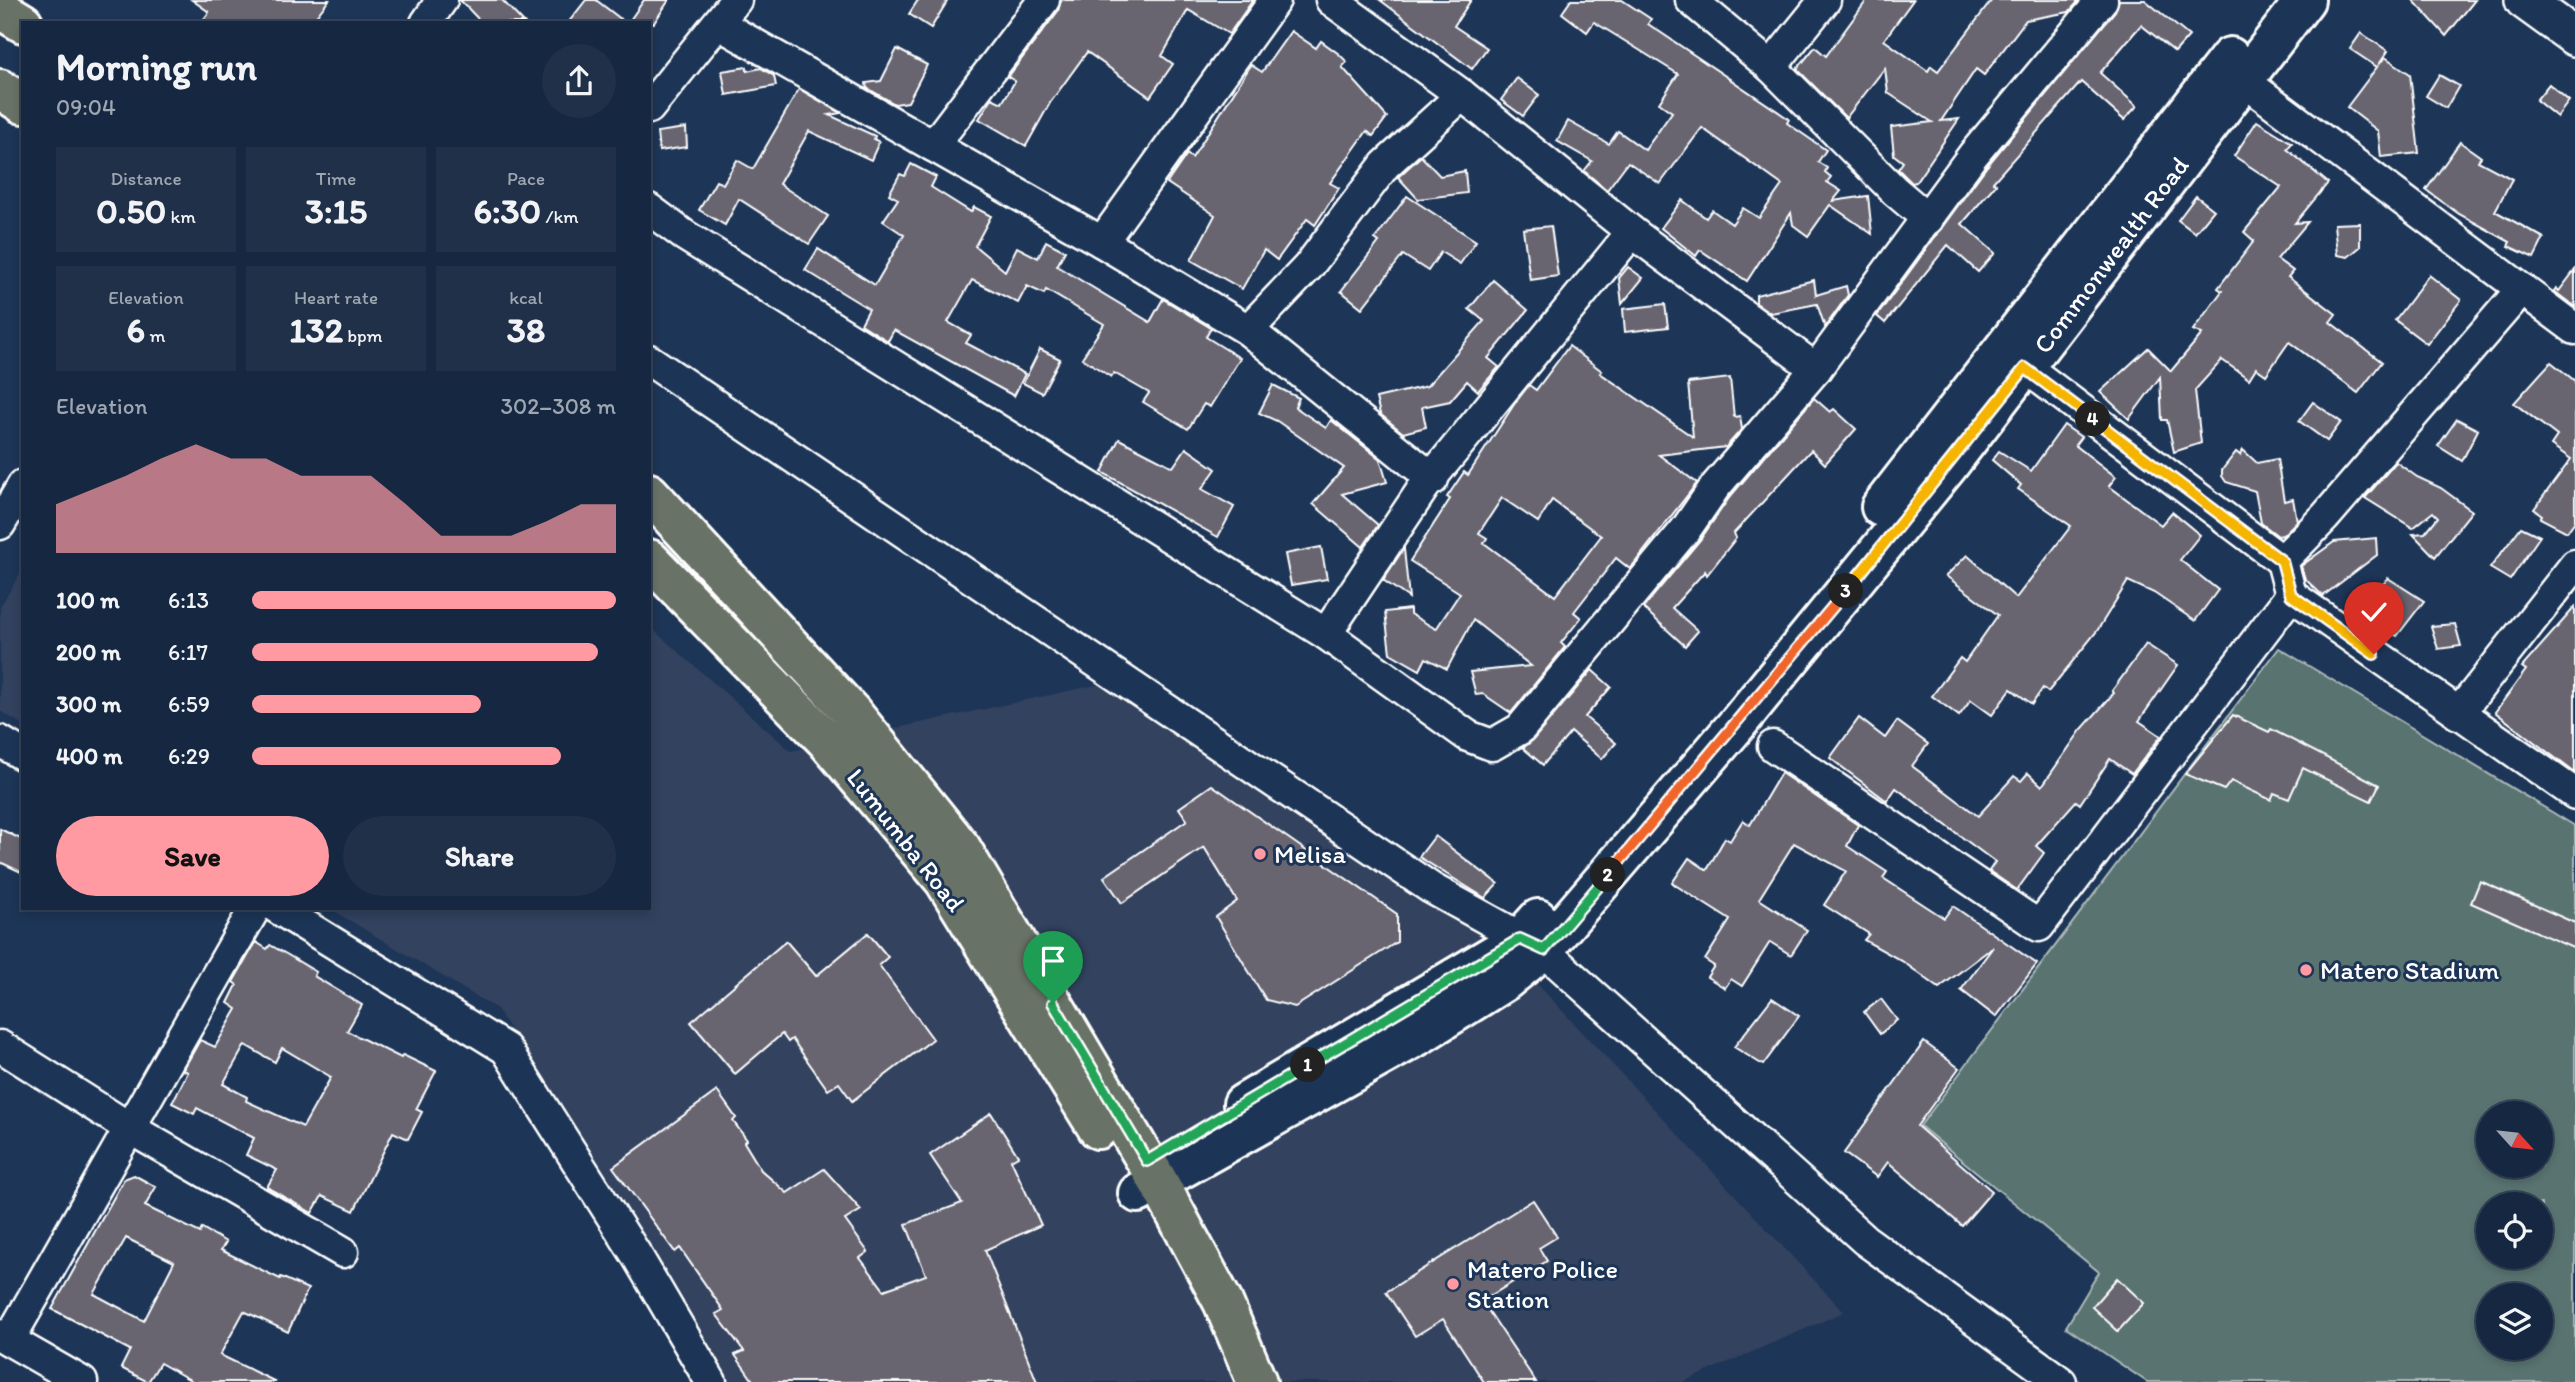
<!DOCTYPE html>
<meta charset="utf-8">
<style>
:root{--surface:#162841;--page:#1f3048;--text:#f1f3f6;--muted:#9ea6b1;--line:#35445a;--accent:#ff9aa2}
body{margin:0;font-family:Itim,sans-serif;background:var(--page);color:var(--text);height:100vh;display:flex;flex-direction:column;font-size:26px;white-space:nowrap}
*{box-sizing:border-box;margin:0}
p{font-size:23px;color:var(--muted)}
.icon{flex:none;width:38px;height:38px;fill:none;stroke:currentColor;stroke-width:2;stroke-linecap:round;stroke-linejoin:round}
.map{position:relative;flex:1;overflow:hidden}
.side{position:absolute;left:21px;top:21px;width:630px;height:889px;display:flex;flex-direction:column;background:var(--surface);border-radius:0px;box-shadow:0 4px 10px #0003,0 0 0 2px var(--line)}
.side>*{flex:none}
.needle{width:46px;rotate:117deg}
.controls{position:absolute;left:2476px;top:1101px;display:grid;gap:14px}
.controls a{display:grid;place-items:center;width:77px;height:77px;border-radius:50%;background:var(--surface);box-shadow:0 4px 10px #0003,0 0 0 2px var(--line);font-size:35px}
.pin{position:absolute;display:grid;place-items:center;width:60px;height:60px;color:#fff;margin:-72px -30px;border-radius:50% 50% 50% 0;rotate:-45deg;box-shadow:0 0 7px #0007}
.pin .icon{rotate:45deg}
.km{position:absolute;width:35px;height:35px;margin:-18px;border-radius:50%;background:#222;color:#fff;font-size:19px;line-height:35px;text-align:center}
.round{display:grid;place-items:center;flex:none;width:74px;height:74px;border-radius:37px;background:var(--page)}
.overview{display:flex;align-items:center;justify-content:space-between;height:119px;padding:0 35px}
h1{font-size:38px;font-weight:800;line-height:52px}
.stats{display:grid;grid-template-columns:repeat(3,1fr);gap:10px;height:119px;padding:7px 35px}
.stats div{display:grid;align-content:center;border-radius:0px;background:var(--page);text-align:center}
.stats b{font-size:35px;font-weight:800}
.stats small{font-size:19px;font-weight:400}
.stats p{font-size:19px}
.chart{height:196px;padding:14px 35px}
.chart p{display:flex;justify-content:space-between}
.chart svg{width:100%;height:126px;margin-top:7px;fill:var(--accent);opacity:.7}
.action{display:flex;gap:14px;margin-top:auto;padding:14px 35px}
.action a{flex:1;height:80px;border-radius:42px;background:var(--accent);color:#111;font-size:28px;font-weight:800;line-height:80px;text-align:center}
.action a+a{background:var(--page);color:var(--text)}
ul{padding:0 35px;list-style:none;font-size:23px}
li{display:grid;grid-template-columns:112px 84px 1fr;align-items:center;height:52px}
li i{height:18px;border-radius:9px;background:var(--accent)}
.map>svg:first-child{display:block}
.built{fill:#33435f}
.green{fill:#587370;stroke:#acb9b8;stroke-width:2;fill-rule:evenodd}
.building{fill:#676571;stroke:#fff;stroke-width:2;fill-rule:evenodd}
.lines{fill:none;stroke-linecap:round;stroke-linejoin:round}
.minor-casing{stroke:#fff;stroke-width:35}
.tertiary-casing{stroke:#fff;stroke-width:42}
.secondary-casing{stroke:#fff;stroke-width:44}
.primary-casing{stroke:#fff;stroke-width:44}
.minor{stroke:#1d3557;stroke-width:30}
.tertiary{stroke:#1d3557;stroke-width:37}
.secondary{stroke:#1d3557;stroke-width:38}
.primary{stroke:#697266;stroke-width:38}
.split-1-casing{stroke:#fff;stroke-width:14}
.split-2-casing{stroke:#fff;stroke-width:14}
.split-3-casing{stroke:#fff;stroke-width:14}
.split-4-casing{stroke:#fff;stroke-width:14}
.split-5-casing{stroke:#fff;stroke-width:14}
.split-1{stroke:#22a559;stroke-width:9}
.split-2{stroke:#22a559;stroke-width:9}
.split-3{stroke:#f0652b;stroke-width:9}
.split-4{stroke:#f5b400;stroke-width:9}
.split-5{stroke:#f5b400;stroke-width:9}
.poi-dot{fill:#ff9aa2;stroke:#1d3557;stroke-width:2.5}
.labels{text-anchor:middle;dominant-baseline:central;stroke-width:6;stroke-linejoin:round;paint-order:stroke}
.street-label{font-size:26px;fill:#fff;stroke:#1d3557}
.poi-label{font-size:26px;fill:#fff;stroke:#1d3557;text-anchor:start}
</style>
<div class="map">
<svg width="2575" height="1382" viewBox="0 0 2575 1382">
<rect width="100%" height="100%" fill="#1d3557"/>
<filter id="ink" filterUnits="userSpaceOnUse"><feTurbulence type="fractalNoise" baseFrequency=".0143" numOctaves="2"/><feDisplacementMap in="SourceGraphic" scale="14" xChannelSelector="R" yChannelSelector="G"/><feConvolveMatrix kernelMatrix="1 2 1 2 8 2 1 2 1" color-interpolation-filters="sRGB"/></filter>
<g filter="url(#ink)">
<!-- built -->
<g class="built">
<path d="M23 569V725L0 711V607Z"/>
<path d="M649 626 791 751 1105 683 1484 927 1844 1312 1683 1382H729L497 1009 329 908H649Z"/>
</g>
<!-- green -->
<path class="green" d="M2279 648 2575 826V1382H2147L2066 1327 2099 1272 1920 1126ZM2488 1113H2541V1166H2488ZM2488 1204H2541V1256H2488ZM2488 1295H2541V1348H2488Z"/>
<!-- building -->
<g class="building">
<path d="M192 0H329L311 23H201L209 12Z"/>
<path d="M460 0H502L524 23H482Z"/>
<path d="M586 0H596L626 23H568Z"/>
<path d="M644 0H669L654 23H628Z"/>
<path d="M918 0H948L931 28 909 14Z"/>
<path d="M1061 0H1253L1229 34 1188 10 1162 56 1173 64 1150 97 1087 52 1050 103 1026 146 979 119 992 98 1002 103 1015 81 1008 77 1058 11Z"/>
<path d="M1380 0H1471L1454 26 1487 48 1472 69Z"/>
<path d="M1571 0H1622L1651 19 1648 24 1789 119 1787 123 1826 150 1818 162 1827 168 1825 172 1831 177 1827 182 1841 191 1833 201 1868 196 1872 234 1830 205 1808 236 1793 225 1791 213 1747 281 1700 250 1696 256 1661 228 1682 200 1706 218 1712 210 1732 224 1743 208 1759 218 1782 185 1702 128 1660 184 1628 162 1607 190 1584 171 1592 161 1557 141 1568 121 1609 144 1618 131 1645 150 1672 112 1659 103 1678 74 1594 22 1587 32 1562 13Z"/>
<path d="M1867 0H1913L1884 40 1928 71 1931 66 1938 71 1992 0H2077V3L2069 12 2026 20 1984 75 1976 69 1941 121 1959 119 1916 182 1912 183 1898 169 1903 162 1894 155 1891 127 1932 122 1888 93 1885 68 1846 118 1797 69 1815 47 1826 56Z"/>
<path d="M2119 0H2145L2189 36 2175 52 2141 25 2100 73 2137 106 2124 120 2081 82 1993 182 1996 184 1962 224 1995 253 1978 272 1948 245 1885 323 1877 316 1987 166 2115 11Z"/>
<path d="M2413 0H2475L2446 36Z"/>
<path d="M1291 31 1316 48 1321 41 1339 54 1347 62 1342 67 1387 117 1373 136 1367 131 1330 183 1339 188 1315 225 1307 219 1277 260 1264 250 1242 289 1191 260 1215 215 1167 183 1187 154 1192 158 1251 65 1262 72Z"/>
<path d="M2361 33 2388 51 2378 66 2385 57 2410 74 2419 153 2381 157 2378 131 2347 107 2377 67 2350 49Z"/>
<path d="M897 49 927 65 908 102 895 104 867 88 866 83 881 81Z"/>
<path d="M747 67V71L761 68 774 76 776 86 726 95 722 71Z"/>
<path d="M2439 75 2459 86 2446 108 2426 96Z"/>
<path d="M1517 78 1539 95 1523 116 1501 100Z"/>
<path d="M2549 84 2569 101 2557 117 2536 100Z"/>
<path d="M799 89 841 113 829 115 875 136 874 139 879 142 871 160 809 131 779 184 828 216 809 244 739 199 725 225 699 210 716 181 723 184 737 160 753 169Z"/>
<path d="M2257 121 2292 143 2287 149 2328 183 2295 223 2308 222 2277 259 2293 271 2288 277 2336 314 2330 322 2382 362 2358 393 2289 342 2266 375 2256 368 2249 379 2222 360 2195 390 2201 443 2174 452 2167 420H2162L2160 377 2129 419 2100 392 2148 348 2171 371 2202 334 2193 330 2222 291 2218 288 2254 241 2244 232 2281 187 2234 156Z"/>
<path d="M686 128 687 147 659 151 657 132Z"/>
<path d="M2460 142 2481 157 2478 161 2512 179 2495 211 2544 238 2534 258 2508 246 2510 242 2459 214 2426 190Z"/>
<path d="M1421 156 1440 176 1465 171 1467 193 1418 199 1398 177Z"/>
<path d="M911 164 936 177 931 187 971 212 974 207 991 216 975 246 1005 271 1017 247 1038 258 1046 241 1065 251 1057 266 1150 322 1163 299 1211 328 1206 337 1240 358 1210 407 1204 404 1188 429 1143 402 1149 393 1114 373 1111 377 1082 358 1104 324 1046 290 1044 294 1027 286 1018 303 972 280 948 322 971 335 966 343 1025 374 1014 396 894 330 888 341 861 324 869 309 805 270 818 249 875 285 904 235 883 221 898 199 889 194 900 174 905 176Z"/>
<path d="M1407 196 1476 241 1460 264 1441 252 1428 271 1403 255 1362 308 1341 291 1379 242 1375 239Z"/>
<path d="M2196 196 2214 210 2195 233 2178 220Z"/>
<path d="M2360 223V247L2348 257 2337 255 2334 224Z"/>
<path d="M1551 226 1558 276 1530 280 1523 229Z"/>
<path d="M1628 267 1643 278 1622 304 1619 278Z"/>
<path d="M2575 270V307L2554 291 2556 288 2559 291Z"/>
<path d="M2429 275 2461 300 2427 344 2395 320Z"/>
<path d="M1493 280 1528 310 1488 358 1499 367 1478 391 1467 381 1450 401 1422 407 1426 427 1403 433 1380 414 1376 398 1427 386 1484 321 1469 309Z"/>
<path d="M1814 280 1816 295 1846 286 1848 295 1825 327 1817 304 1771 313 1756 303V295Z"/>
<path d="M1665 304 1668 327 1625 332 1623 309Z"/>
<path d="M1569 346 1602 371 1600 373 1693 437 1688 383 1730 378 1734 417 1740 416 1742 429 1726 447 1659 455 1697 483 1630 569 1616 558 1574 612 1581 618 1561 643 1565 647 1511 713 1483 694 1476 695 1470 672 1531 666 1473 620 1447 669 1426 658 1420 670 1390 653 1385 612 1410 609V614L1436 629 1460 593 1410 561 1450 499 1447 497 1464 472 1468 475 1515 403 1529 385 1536 390ZM1502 498 1538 522 1552 500 1601 536 1555 596 1484 543 1487 538 1479 533Z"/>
<path d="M1040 349 1060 359 1042 393 1023 383Z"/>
<path d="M2551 362 2575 381V521L2567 532 2540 518 2542 515 2534 509 2571 459 2551 445 2557 436 2514 403Z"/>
<path d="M1273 385 1299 398 1295 407 1326 428 1331 420 1380 459 1387 482 1342 494 1378 525 1363 547 1313 504 1344 468 1277 421 1259 413Z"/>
<path d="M1814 398 1830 412 1834 409 1856 429 1825 464 1811 450 1734 533 1736 538 1707 575 1705 571 1672 608 1698 631 1685 646 1643 608 1700 540 1729 498Z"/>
<path d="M2313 402 2341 422 2327 441 2299 421Z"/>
<path d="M2457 419 2478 430 2462 461 2438 446Z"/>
<path d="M2064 425 2081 437 2075 445 2116 477 2109 486 2161 525 2172 512 2200 535 2180 560 2218 590 2195 621 2154 593 2128 581 2097 631 2048 692 2043 688 2032 704 2011 689 1992 715 1971 700 1959 716 1932 696 1960 658 1965 662 1998 615 1946 576 1967 555 2016 598 2071 526 2018 489 2021 485 1992 460 1999 451 2031 471Z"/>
<path d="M1119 439 1173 467 1186 448 1216 469 1202 489 1234 507 1218 537 1102 472Z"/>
<path d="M2243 450 2257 463 2277 459 2284 501 2293 499 2297 521 2283 535 2278 536 2261 523 2255 491 2226 482 2222 476V470L2236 452 2240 455Z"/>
<path d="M2396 462 2417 477 2441 488 2472 511 2435 557 2413 534 2425 533 2438 517 2433 512 2413 528 2365 498Z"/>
<path d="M2521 527 2540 536 2510 580 2490 568Z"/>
<path d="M2376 538 2377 555 2323 596 2305 579 2301 566 2334 542Z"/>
<path d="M1321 547 1327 579 1291 585 1285 554Z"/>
<path d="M1404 548V549L1409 598 1383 580Z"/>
<path d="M2388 578 2424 601 2397 636 2358 615Z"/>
<path d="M2575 607V773L2495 712 2526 670 2522 667Z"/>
<path d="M2455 624 2461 646 2438 649 2431 626Z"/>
<path d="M2146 644 2178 665 2139 721 2161 736 2132 774 2110 759 2080 804 2076 801 2036 846 2044 853 2017 890 1989 871 1995 862 1896 788 1887 801 1830 758 1859 718 1885 738 1897 721 1928 744 1912 766 1978 816 2014 776 2021 781 2028 773 2042 786 2081 730 2114 693 2112 691Z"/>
<path d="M1592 670 1611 687 1585 717 1616 743 1602 759 1571 732 1543 765 1523 748 1533 740Z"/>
<path d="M2233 715 2269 732 2271 729 2379 785 2371 801 2303 768 2289 799 2274 793 2271 800 2231 781 2224 790 2185 774Z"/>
<path d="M1781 773 1858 825 1847 846 1887 872 1883 878 1944 918 1953 906 2037 964 1996 1017 1961 990 1993 947 1939 988 1902 961 1864 940 1869 934 1824 905 1846 871 1794 843 1759 899 1807 930 1791 955 1770 942 1742 986 1731 979 1725 988 1707 977 1714 966 1705 960 1730 920 1672 883 1689 858 1707 870 1725 838 1730 841 1743 820 1750 825Z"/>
<path d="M1212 785 1397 914V942L1295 1007 1266 1000 1216 917 1237 901 1204 847 1122 903 1104 877 1187 820 1179 808Z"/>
<path d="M0 829 23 840V873L0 862Z"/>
<path d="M1435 836 1498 884 1485 898 1419 857Z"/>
<path d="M2480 881 2575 923V949L2471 903Z"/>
<path d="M868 933 888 957 879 965 933 1039 852 1101 839 1083 828 1090 792 1039 788 1042 782 1034 735 1074 691 1022 786 941 816 976Z"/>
<path d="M256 942 267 949 270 945 288 955 316 972 314 976 362 1005 347 1031 401 1058 403 1055 436 1071 416 1109 422 1112 408 1139 393 1132 354 1211 322 1196 312 1213 267 1187 277 1170 246 1155 254 1138 197 1108 194 1114 172 1103 188 1072 183 1070 200 1040 215 1047 237 1009 228 1003 237 985 233 982ZM245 1045 275 1062 282 1048 331 1077 303 1127 246 1101 247 1097 223 1084Z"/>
<path d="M1772 998 1799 1016 1763 1065 1734 1047Z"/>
<path d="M1881 999 1897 1020 1880 1034 1864 1012Z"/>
<path d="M1924 1042 1959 1068 1917 1126 1992 1191 1962 1226 1888 1162 1877 1177 1844 1153Z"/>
<path d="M717 1091 736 1118 733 1121 747 1140 744 1142 761 1170 787 1193 824 1169 861 1210 845 1220 868 1252 860 1258 884 1290 926 1275 906 1224 962 1203 930 1155 991 1113 1018 1156 1011 1160 1041 1225 985 1250 1037 1382H754L735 1355 744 1351 716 1314 723 1310 680 1248 675 1252 613 1167Z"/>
<path d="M134 1175 156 1187 145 1206 200 1233 202 1228 226 1242 221 1250 280 1279 281 1277 308 1289 288 1332 244 1311 220 1355 276 1382H194L160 1363 148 1382 121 1368 130 1350 52 1309 124 1179ZM126 1238 174 1262 144 1321 94 1294Z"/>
<path d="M1533 1200 1557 1237 1539 1248 1547 1261 1482 1301 1536 1382H1484L1443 1319 1415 1336 1386 1292Z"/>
<path d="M2117 1278 2144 1303 2118 1331 2092 1307Z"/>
</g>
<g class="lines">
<!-- minor casing -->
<g class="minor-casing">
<g id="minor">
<path d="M1331 0 1462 95 1632 232 1816 369"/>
<path d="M1691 0 1771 67 1895 191 1928 219"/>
<path d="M426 23 442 0"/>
<path d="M719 24 1102 242 1248 330 1433 479"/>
<path d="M1771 67 1825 0"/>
<path d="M2244 81 2575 329"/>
<path d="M649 108 736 0"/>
<path d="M933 146 1044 0"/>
<path d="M649 209 684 235 1326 634 1468 736 1492 745 1520 729 1686 529 1715 487 1816 369 1973 155 2102 0"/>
<path d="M1102 242 1275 0"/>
<path d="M1248 330 1308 267 1385 165 1462 95"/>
<path d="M649 360 1431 888 1543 950 1865 1240 2061 1382"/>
<path d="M2025 367 2282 561"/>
<path d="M0 524 23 485"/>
<path d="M2291 595 2575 794"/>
<path d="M1326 634 1424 487 1632 232"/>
<path d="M2458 714 2575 565"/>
<path d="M0 741 23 755"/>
<path d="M1773 746 2039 926 2291 595 2282 561 2325 517 2522 289"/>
<path d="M277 908 506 1049 637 1256 711 1382"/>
<path d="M0 1046 131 1129 343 1252"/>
<path d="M0 1335 82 1382"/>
<path d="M9 1340 255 908"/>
</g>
</g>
<!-- tertiary casing -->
<g class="tertiary-casing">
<path id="tertiary" d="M2524 0 2575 37"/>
</g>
<!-- secondary casing -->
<g class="secondary-casing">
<g id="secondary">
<path d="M1881 507 2230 57"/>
<path d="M1243 1104 1520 939 1538 919"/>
<path d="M1138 1193 1421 1034 1505 981 1543 950 1738 723 1948 466 2305 0"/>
</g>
</g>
<!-- primary casing -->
<g class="primary-casing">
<g id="primary">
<path d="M0 9 23 23"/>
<path d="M0 89 23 104"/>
<path d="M649 493 853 714 961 848 1158 1181 1223 1302 1257 1382"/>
<path d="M649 559 826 740 944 880 1098 1129"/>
</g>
</g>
<!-- minor -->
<use href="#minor" class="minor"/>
<!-- tertiary -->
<use href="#tertiary" class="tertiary"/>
<!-- secondary -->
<use href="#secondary" class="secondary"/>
<!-- primary -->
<use href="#primary" class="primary"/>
</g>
</g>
<g class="lines" filter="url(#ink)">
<!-- split-1 casing -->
<g class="split-1-casing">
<path id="split-1" d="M1053 1003 1147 1161 1308 1065"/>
</g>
<!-- split-2 casing -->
<g class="split-2-casing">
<path id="split-2" d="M1308 1065 1520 939 1544 950 1608 875"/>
</g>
<!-- split-3 casing -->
<g class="split-3-casing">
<path id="split-3" d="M1608 875 1846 591"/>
</g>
<!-- split-4 casing -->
<g class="split-4-casing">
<path id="split-4" d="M1846 591 2025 368 2093 419"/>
</g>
<!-- split-5 casing -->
<g class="split-5-casing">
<path id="split-5" d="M2093 419 2282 561 2291 595 2374 654"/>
</g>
<!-- split-1 -->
<use href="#split-1" class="split-1"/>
<!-- split-2 -->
<use href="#split-2" class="split-2"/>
<!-- split-3 -->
<use href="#split-3" class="split-3"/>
<!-- split-4 -->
<use href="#split-4" class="split-4"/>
<!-- split-5 -->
<use href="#split-5" class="split-5"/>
</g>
<!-- markers -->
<g class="poi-dot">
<circle cx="1260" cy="854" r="7"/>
<circle cx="2306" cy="970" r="7"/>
<circle cx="1453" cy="1284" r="7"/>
</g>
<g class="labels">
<!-- street labels -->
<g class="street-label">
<text transform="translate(2111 255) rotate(-53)">Commonwealth Road</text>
<text transform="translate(906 840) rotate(52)">Lumumba Road</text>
</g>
<!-- poi labels -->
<g class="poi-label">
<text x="1274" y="854">Melisa</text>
<text x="2320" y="970">Matero Stadium</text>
<text x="1467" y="1269">Matero Police<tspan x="1467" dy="30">Station</tspan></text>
</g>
</g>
</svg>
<div class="controls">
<a><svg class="needle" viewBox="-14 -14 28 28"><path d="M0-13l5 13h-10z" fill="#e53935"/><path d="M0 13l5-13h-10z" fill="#9ea6b1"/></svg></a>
<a><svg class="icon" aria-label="locate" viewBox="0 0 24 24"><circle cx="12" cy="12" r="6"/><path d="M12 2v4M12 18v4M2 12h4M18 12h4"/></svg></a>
<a><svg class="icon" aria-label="layers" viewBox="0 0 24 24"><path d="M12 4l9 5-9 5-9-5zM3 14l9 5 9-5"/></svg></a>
</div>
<div class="pin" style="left:1053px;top:1003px;background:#1e9e55"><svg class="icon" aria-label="arrive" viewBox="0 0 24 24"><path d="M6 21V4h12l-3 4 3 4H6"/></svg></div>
<div class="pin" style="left:2374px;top:654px;background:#d93025"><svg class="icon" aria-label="check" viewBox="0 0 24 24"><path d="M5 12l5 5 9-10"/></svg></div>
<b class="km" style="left:1308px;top:1065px">1</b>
<b class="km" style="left:1608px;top:875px">2</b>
<b class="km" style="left:1846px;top:591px">3</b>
<b class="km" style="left:2093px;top:419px">4</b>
<section class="side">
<div class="overview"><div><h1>Morning run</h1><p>09:04</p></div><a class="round"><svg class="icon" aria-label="share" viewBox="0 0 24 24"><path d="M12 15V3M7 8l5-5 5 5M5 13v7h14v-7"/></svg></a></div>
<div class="stats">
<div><p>Distance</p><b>0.50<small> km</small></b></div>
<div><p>Time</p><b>3:15</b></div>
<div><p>Pace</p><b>6:30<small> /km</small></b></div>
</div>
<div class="stats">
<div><p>Elevation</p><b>6<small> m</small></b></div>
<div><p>Heart rate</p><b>132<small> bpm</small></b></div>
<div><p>kcal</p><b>38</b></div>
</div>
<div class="chart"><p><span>Elevation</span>302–308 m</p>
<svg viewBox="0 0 160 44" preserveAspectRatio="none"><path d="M0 44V27L10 22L20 17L30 11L40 6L50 11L60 11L70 17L80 17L90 17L100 27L110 38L120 38L130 38L140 33L150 27L160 27V44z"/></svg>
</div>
<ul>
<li><b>100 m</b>6:13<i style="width:100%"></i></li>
<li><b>200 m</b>6:17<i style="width:95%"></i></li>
<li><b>300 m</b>6:59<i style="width:63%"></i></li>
<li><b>400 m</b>6:29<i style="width:85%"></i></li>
</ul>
<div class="action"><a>Save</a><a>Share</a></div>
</section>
</div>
